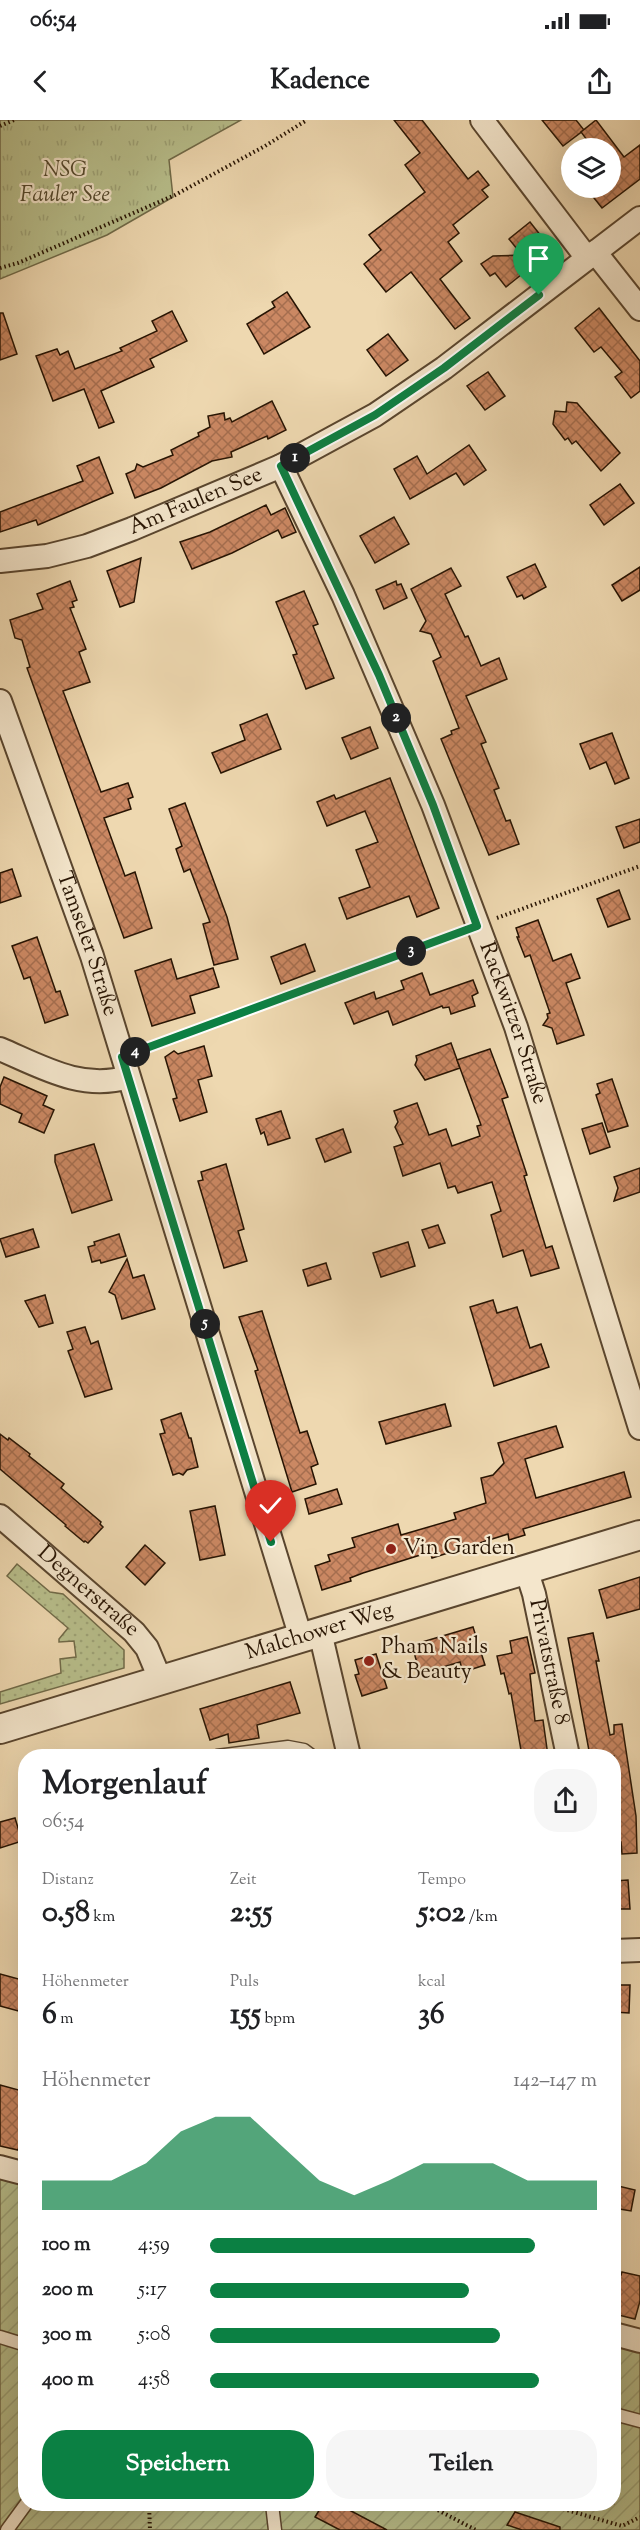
<!DOCTYPE html>
<html lang="de">
<meta charset="utf-8">
<style>
:root{--surface:#fff;--page:#f6f6f6;--text:#202124;--muted:#757577;--accent:#0b8043}
body{margin:0;font-family:"Sorts Mill Goudy",serif;background:var(--page);color:var(--text);height:100vh;display:flex;flex-direction:column;font-size:22px;white-space:nowrap}
*{box-sizing:border-box;margin:0}
p{font-size:20px;color:var(--muted)}
.icon{flex:none;width:33px;height:33px;fill:none;stroke:currentColor;stroke-width:2;stroke-linecap:round;stroke-linejoin:round}
.map{position:relative;flex:1;overflow:hidden}
.drawer{position:absolute;left:18px;top:1629px;width:603px;height:762px;display:flex;flex-direction:column;background:var(--surface);border-radius:24px;box-shadow:0 6px 24px #0002}
.drawer>*{flex:none}
.tools{position:absolute;left:561px;top:18px;display:grid;gap:12px}
.tools a{display:grid;place-items:center;width:60px;height:60px;border-radius:50%;background:var(--surface);box-shadow:0 6px 24px #0002;font-size:30px}
.pin{position:absolute;display:grid;place-items:center;width:51px;height:51px;color:#fff;margin:-62px -26px;border-radius:50% 50% 50% 0;rotate:-45deg;box-shadow:0 0 6px #0007}
.pin .icon{rotate:45deg}
.km{position:absolute;width:30px;height:30px;margin:-15px;border-radius:50%;background:#222;color:#fff;font-size:16px;line-height:30px;text-align:center}
.round{display:grid;place-items:center;flex:none;width:63px;height:63px;border-radius:24px;background:var(--page)}
.head{display:flex;align-items:center;justify-content:space-between;height:102px;padding:0 24px}
h1{font-size:33px;font-weight:800;line-height:45px}
.metrics{display:grid;grid-template-columns:repeat(3,1fr);gap:9px;height:102px;padding:6px 24px}
.metrics div{display:grid;align-content:center}
.metrics b{font-size:30px;font-weight:800}
.metrics small{font-size:16px;font-weight:400}
.metrics p{font-size:16px}
.chart{height:168px;padding:12px 24px}
.chart p{display:flex;justify-content:space-between}
.chart svg{width:100%;height:108px;margin-top:6px;fill:var(--accent);opacity:.7}
.button{display:flex;gap:12px;margin-top:auto;padding:12px 24px}
.button a{flex:1;height:69px;border-radius:24px;background:var(--accent);color:#fff;font-size:24px;font-weight:800;line-height:69px;text-align:center}
.button a+a{background:var(--page);color:var(--text)}
ul{padding:0 24px;list-style:none;font-size:20px}
li{display:grid;grid-template-columns:96px 72px 1fr;align-items:center;height:45px}
li i{height:15px;border-radius:8px;background:var(--accent)}
.status{display:flex;justify-content:space-between;align-items:center;height:42px;padding:0 30px;background:var(--surface);direction:ltr}
.status svg{height:16px;fill:currentColor}
header{display:flex;justify-content:space-between;align-items:center;height:78px;padding:0 24px;background:var(--surface);font-size:27px;font-weight:800}
.map>svg:first-child{display:block}
.grass{fill:url(#grass-dots);stroke:#706a48;stroke-width:1.5}
.park{fill:url(#park-tufts);stroke:#706a48;stroke-width:1.5}
.garden{fill:url(#garden-furrows);stroke:#706a48;stroke-width:1.5}
.building{fill:url(#building-cross-hatch);stroke:#271403;stroke-width:1.5}
.lines{fill:none;stroke-linecap:round;stroke-linejoin:round}
.service-casing{stroke:#59452e;stroke-width:15}
.minor-casing{stroke:#59452e;stroke-width:26}
.tertiary-casing{stroke:#59452e;stroke-width:32}
.path{stroke:#271403;stroke-width:4;stroke-dasharray:1.5 3;stroke-linecap:butt}
.service{stroke:#f4e6cc;stroke-width:12}
.minor{stroke:#f4e6cc;stroke-width:22}
.tertiary{stroke:#f4e6cc;stroke-width:28}
.route-casing{stroke:#fff;stroke-width:12}
.route{stroke:#0b8043;stroke-width:8}
.poi-dot{fill:#8f2418;stroke:#f4e6cc;stroke-width:2}
.labels{text-anchor:middle;dominant-baseline:central;stroke-width:4.5;stroke-linejoin:round;paint-order:stroke}
.park-label{font-size:22px;font-style:italic;fill:#52472c;stroke:#f4e6cc}
.street-label{font-size:22px;fill:#271403;stroke:#f4e6cc}
.poi-label{font-size:22px;fill:#271403;stroke:#f4e6cc;text-anchor:start}
</style>
<div class="status"><b>06:54</b><svg viewBox="0 0 49 12"><path d="M0 12V9h3v3zM5 12V6h3v6zM10 12V3h3v9zM15 12V0h3v12zM26 1h20v11H26zM47 4h2v5h-2z"/></svg></div>
<header><svg class="icon" aria-label="back" viewBox="0 0 24 24"><path d="M15 5l-7 7 7 7"/></svg>Kadence<svg class="icon" aria-label="share" viewBox="0 0 24 24"><path d="M12 15V3M7 8l5-5 5 5M5 13v7h14v-7"/></svg></header>
<div class="map">
<svg width="640" height="2410" viewBox="0 0 640 2410">
<defs>
<pattern id="grass-dots" width="8" height="8" patternUnits="userSpaceOnUse" patternTransform="scale(1.5)"><rect width="8" height="8" fill="#b8bf8c"/><path d="M2 2h.1M6 6h.1" fill="none" stroke="#9ea377" stroke-width="1.8" stroke-linecap="round"/></pattern>
<pattern id="park-tufts" width="24" height="20" patternUnits="userSpaceOnUse" patternTransform="scale(1.5)"><rect width="24" height="20" fill="#b8bf8c"/><path d="M3 7l-1-3M5 7V3M7 7l1-3M15 17l-1-3M17 17v-4M19 17l1-3" fill="none" stroke="#9ea377"/></pattern>
<pattern id="garden-furrows" width="10" height="10" patternUnits="userSpaceOnUse" patternTransform="scale(1.5)"><rect width="10" height="10" fill="#b8bf8c"/><path d="M-1 1l2-2M0 10L10 0M9 11l2-2" fill="none" stroke="#9ea377"/></pattern>
<pattern id="building-cross-hatch" width="8" height="8" patternUnits="userSpaceOnUse" patternTransform="scale(1.5)"><rect width="8" height="8" fill="#cb8863"/><path d="M0 0l8 8M0 8l8-8" fill="none" stroke="#a56e4f"/></pattern>
</defs>
<rect width="100%" height="100%" fill="#eed8b0"/>
<filter id="stains"><feTurbulence type="fractalNoise" baseFrequency=".00333" numOctaves="4"/><feColorMatrix values="0 0 0 0 .2 0 0 0 0 .09 0 0 0 0 .02 0 0 0 .5 -.17"/></filter>
<radialGradient id="worn" r=".72"><stop offset=".6" stop-color="#630" stop-opacity="0"/><stop offset="1" stop-color="#630" stop-opacity=".3"/></radialGradient>
<!-- grass -->
<path class="grass" d="M17 1444 50 1472 63 1474 124 1530V1548L0 1584V1572L61 1553 60 1539 76 1537 74 1521 59 1522V1519L68 1508 7 1456Z"/>
<!-- park -->
<path class="park" d="M0 0H241L169 40 173 77 107 115 0 159Z"/>
<!-- garden -->
<path class="garden" d="M0 2058 25 2065 26 2384H614V2220L640 2227V2410H0Z"/>
<!-- building -->
<g class="building">
<path d="M394 0H422L468 59 478 51 489 65 482 70 488 77 453 105 459 113 448 122 462 141 440 159 470 198 455 209 411 152 386 172 364 144 381 130 369 115 425 72 405 45 420 33Z"/>
<path d="M542 0H576L584 10 563 26Z"/>
<path d="M596 0 624 37 640 25V59L602 88 586 68H610V28H593L581 12Z"/>
<path d="M530 102 552 130 506 167 495 153 490 156 481 144 493 136 522 135 509 119Z"/>
<path d="M287 172 310 207 264 234 247 204 275 187 272 182Z"/>
<path d="M599 188 640 241V271L631 278 615 257 622 252 601 227 594 232 575 208Z"/>
<path d="M172 191 187 221 150 239 154 247 101 271 114 302 99 308 84 269 53 281 36 236 57 229 60 235 68 231 75 249 122 231 120 228 157 211 152 201Z"/>
<path d="M0 193H3L17 234 0 240Z"/>
<path d="M388 214 408 240 386 256 367 230Z"/>
<path d="M488 252 505 276 485 290 467 266Z"/>
<path d="M272 281 286 310 268 319 267 316 231 332 232 337 212 341 161 368 135 378 126 354 135 350 137 344 143 347 173 335 171 330 199 316 198 313 210 307 208 296 224 293 225 300 230 298 232 302Z"/>
<path d="M567 282 577 283 620 333 601 351 576 321 572 324 568 318 565 320 553 304 555 291 566 292Z"/>
<path d="M469 325 486 350 464 365 456 353 410 379 394 349 417 336 427 354Z"/>
<path d="M99 337 113 373 38 405 36 400 0 412V392L83 361 77 346Z"/>
<path d="M620 364 634 383 604 405 590 385Z"/>
<path d="M266 385 271 395 285 388 296 412 282 418 278 410 232 433 192 449 180 422 210 412Z"/>
<path d="M394 397 409 424 375 443 360 416Z"/>
<path d="M141 438 134 482 120 487 107 451Z"/>
<path d="M535 444 546 467 524 479 522 475 517 477 507 457Z"/>
<path d="M640 447V470L622 481 612 465Z"/>
<path d="M451 448 461 466 445 474 465 517 468 516 481 546 499 538 507 559 466 576 486 622 481 624 499 668 494 670 506 701 510 700 519 724 489 735 441 619 452 614 451 611 459 608 433 541 441 537 431 514 420 511 426 501 411 469Z"/>
<path d="M70 461 77 480 72 482 74 487 70 488 86 529 79 532 90 562 63 571 101 672 128 663 133 677 128 679 131 689 104 698 125 756 135 752 152 808 124 818 27 548 30 547 22 520 15 518 10 500 43 489 37 474Z"/>
<path d="M396 461 397 465 401 464 407 478 384 489 376 470Z"/>
<path d="M304 471 318 504 313 506 334 558 306 569 293 535 297 534 276 482Z"/>
<path d="M267 594 281 629 221 653 212 633 245 620 240 605Z"/>
<path d="M370 607 378 628 351 639 342 618Z"/>
<path d="M612 613 629 658 615 664 606 642 590 649 580 624Z"/>
<path d="M390 658 439 788 417 797 409 776 347 799 339 778 370 767 356 730 378 722 365 691 327 706 317 682 334 675 336 679Z"/>
<path d="M185 683 227 797 238 839 214 845 203 804 210 802 190 749 184 752 176 729 182 726 169 689Z"/>
<path d="M640 699V722L624 728 616 707Z"/>
<path d="M12 749 21 776 0 783V753Z"/>
<path d="M619 770 630 799 608 807 597 779Z"/>
<path d="M538 800 553 841 571 834 580 858 566 863 584 915 557 924 552 908 543 905 548 898 547 894 550 893 530 835 525 837 517 817H519L516 808Z"/>
<path d="M37 817 56 872 60 871 68 895 45 903 30 857 24 859 12 826Z"/>
<path d="M305 824 315 851 281 864 271 837Z"/>
<path d="M171 839 177 859 213 848 219 867 190 876 195 893 152 906 135 851Z"/>
<path d="M422 853 430 875 473 860 478 873 472 876 475 886 451 894 449 887 443 888 442 886 393 905 388 891 354 904 345 883 374 872 376 879 404 869 401 861Z"/>
<path d="M451 923 460 948 425 960 415 945 417 940 416 936Z"/>
<path d="M204 926 212 956 198 960 207 992 180 1001 173 979 177 978 165 937 174 931 178 934Z"/>
<path d="M490 929 508 977 502 979 527 1055 524 1056 546 1128 552 1126 559 1148 531 1156 523 1130 503 1137 491 1095 501 1091 492 1062 458 1073 455 1066 448 1068 440 1043 403 1056 394 1027 403 1024 395 1007 398 1002 394 991 417 983 429 1015 446 1009 452 1026 480 1016 477 1006 481 1005 457 940Z"/>
<path d="M4 957 47 976 43 985 54 990 44 1013 19 1002 22 994 0 984V967Z"/>
<path d="M612 959 628 1006 608 1012 596 975 600 973 597 964Z"/>
<path d="M281 991 290 1018 268 1025 264 1012 261 1014 256 999Z"/>
<path d="M602 1003 610 1027 590 1034 582 1009Z"/>
<path d="M343 1009 351 1032 325 1042 316 1019Z"/>
<path d="M94 1024 112 1080 72 1093 55 1042V1035Z"/>
<path d="M226 1044 244 1109 238 1111 247 1141 224 1148 198 1061 203 1060 201 1052Z"/>
<path d="M640 1048V1072L614 1081 618 1068 614 1057Z"/>
<path d="M438 1105 445 1123 429 1128 422 1110Z"/>
<path d="M33 1109 39 1127 6 1137 0 1119Z"/>
<path d="M119 1114 126 1136 101 1143 100 1140 92 1142 88 1127 95 1125 94 1122Z"/>
<path d="M408 1122 415 1146 381 1157 373 1133Z"/>
<path d="M127 1139 133 1158 144 1155 155 1189 122 1199 115 1175 109 1172Z"/>
<path d="M326 1143 331 1159 308 1166 303 1150Z"/>
<path d="M45 1175 53 1203 39 1207 25 1181Z"/>
<path d="M493 1180 497 1193 517 1187 530 1228 541 1224 549 1247 494 1266 470 1187Z"/>
<path d="M262 1191 300 1313 307 1311 318 1344 311 1347 316 1364 292 1372 255 1251 258 1250 239 1197Z"/>
<path d="M85 1207 91 1224 98 1221 112 1269 85 1277 68 1231 73 1229 67 1212Z"/>
<path d="M445 1284 451 1306 386 1324 379 1302Z"/>
<path d="M181 1293 189 1318H191L198 1347 187 1350 183 1355 179 1353 173 1355 160 1314 165 1313 161 1300Z"/>
<path d="M556 1306 563 1327 525 1339 536 1378 624 1352 631 1377 523 1409 525 1415 509 1420 508 1414 432 1438 430 1432 363 1453 350 1458 351 1461 322 1470 315 1446 330 1441 328 1435 355 1427 352 1418 398 1404 401 1415 456 1399 454 1393 486 1383 481 1358 493 1355 504 1343 498 1323Z"/>
<path d="M0 1314 8 1320 9 1318 30 1334 29 1336 64 1364 61 1368 101 1402 100 1404 103 1407 88 1423 85 1421 84 1422 65 1406 66 1405 0 1349Z"/>
<path d="M337 1369 342 1384 309 1394 305 1379Z"/>
<path d="M215 1386 225 1435 200 1440 190 1391Z"/>
<path d="M145 1425 165 1443 145 1465 126 1447Z"/>
<path d="M640 1457V1489L607 1498 599 1470Z"/>
<path d="M473 1507 485 1545 463 1552 460 1542 420 1554 412 1525Z"/>
<path d="M593 1513 599 1541H596L610 1615 614 1614V1605L622 1604 636 1696 637 1733 622 1734 621 1722H619L617 1698 614 1699V1636H590L568 1518Z"/>
<path d="M527 1517 535 1553 530 1554 535 1601 543 1600 548 1636H522L511 1573 509 1574 504 1553 501 1554 497 1536 512 1533 510 1521Z"/>
<path d="M376 1534 387 1568 362 1576 355 1555 359 1554 355 1540Z"/>
<path d="M290 1562 300 1593 257 1605 259 1618 229 1623 228 1614 210 1620 200 1589Z"/>
<path d="M15 1698 22 1721 0 1728V1702Z"/>
<path d="M628 1760 630 1789H614V1761Z"/>
<path d="M0 1854 26 1861V1893L0 1886Z"/>
<path d="M614 1865H630L629 1893 614 1892Z"/>
<path d="M0 1965 26 1972V2002L18 2030 0 2026Z"/>
<path d="M614 2065 635 2070 631 2091 614 2088Z"/>
<path d="M622 2152 640 2156V2181L635 2199 614 2194V2153L621 2155Z"/>
<path d="M323 2384H338L387 2410H340L315 2397Z"/>
<path d="M515 2392 560 2407V2410H522L507 2405Z"/>
</g>
<g class="lines">
<!-- service casing -->
<g class="service-casing">
<g id="service">
<path d="M217 1636 288 1627 304 1630 312 1636"/>
<path d="M0 2217 26 2225"/>
<path d="M614 2294 640 2301"/>
<path d="M272 2384 275 2410"/>
<path d="M7 2410 26 2384"/>
</g>
</g>
<!-- minor casing -->
<g class="minor-casing">
<g id="minor">
<path d="M482 0 587 138"/>
<path d="M595 132 640 189"/>
<path id="s1" d="M281 346 343 475 433 685 516 907 640 1308"/>
<path id="s2" d="M0 441 47 436 87 426 132 409 281 346 375 295 444 248 640 98"/>
<path id="s3" d="M0 581 92 836 301 1518"/>
<path d="M0 929C42 947 82 971 128 957"/>
<path id="s4" d="M0 1396 134 1512 147 1528 160 1559"/>
<path id="s5" d="M526 1449 534 1474 568 1636"/>
<path d="M320 1512 349 1636"/>
<path d="M614 1831 640 1830"/>
<path d="M0 2047 26 2054"/>
<path d="M614 2214 640 2221"/>
</g>
</g>
<!-- tertiary casing -->
<g class="tertiary-casing">
<g id="tertiary">
<path id="s6" d="M0 1609 640 1415"/>
</g>
</g>
<!-- path -->
<g class="path">
<path d="M0 6 14 0"/>
<path d="M0 148 18 143 175 75 265 26 307 0"/>
<path d="M497 798 640 746"/>
<path d="M140 931 459 812"/>
<path d="M149 2384 150 2410"/>
<path d="M426 2384 476 2410"/>
<path d="M546 2384 622 2406 640 2397"/>
</g>
<!-- service -->
<use href="#service" class="service"/>
<!-- minor -->
<use href="#minor" class="minor"/>
<!-- tertiary -->
<use href="#tertiary" class="tertiary"/>
</g>
<g class="lines">
<!-- route casing -->
<g class="route-casing">
<path id="route" d="M271 1422 122 937 477 806 433 685 379 555 281 346 375 295 444 248 539 175"/>
</g>
<!-- route -->
<use href="#route" class="route"/>
</g>
<!-- markers -->
<g class="poi-dot">
<circle cx="391" cy="1429" r="6"/>
<circle cx="369" cy="1541" r="6"/>
</g>
<g class="labels">
<!-- park labels -->
<g class="park-label">
<text x="65" y="51">NSG<tspan x="65" dy="25">Fauler See</tspan></text>
</g>
<!-- street labels -->
<g class="street-label">
<text stroke="none"><textPath href="#s2" startOffset="206">Am Faulen See</textPath></text>
<text stroke="none"><textPath href="#s3" startOffset="258">Tamseler Straße</textPath></text>
<text stroke="none"><textPath href="#s1" startOffset="604">Rackwitzer Straße</textPath></text>
<text stroke="none"><textPath href="#s4" startOffset="116">Degnerstraße</textPath></text>
<text stroke="none"><textPath href="#s6" startOffset="334">Malchower Weg</textPath></text>
<text stroke="none"><textPath href="#s5" startOffset="96">Privatstraße 8</textPath></text>
</g>
<!-- poi labels -->
<g class="poi-label">
<text x="403" y="1429">Vin Garden</text>
<text x="381" y="1528">Pham Nails<tspan x="381" dy="25">&amp; Beauty</tspan></text>
</g>
</g>
<rect width="100%" height="100%" filter="url(#stains)"/>
<rect width="100%" height="100%" fill="url(#worn)"/>
</svg>
<div class="tools">
<a><svg class="icon" aria-label="layers" viewBox="0 0 24 24"><path d="M12 4l9 5-9 5-9-5zM3 14l9 5 9-5"/></svg></a>
</div>
<div class="pin" style="left:539px;top:175px;background:#1e9e55"><svg class="icon" aria-label="arrive" viewBox="0 0 24 24"><path d="M6 21V4h12l-3 4 3 4H6"/></svg></div>
<div class="pin" style="left:271px;top:1422px;background:#d93025"><svg class="icon" aria-label="check" viewBox="0 0 24 24"><path d="M5 12l5 5 9-10"/></svg></div>
<b class="km" style="left:295px;top:338px">1</b>
<b class="km" style="left:396px;top:598px">2</b>
<b class="km" style="left:411px;top:831px">3</b>
<b class="km" style="left:135px;top:932px">4</b>
<b class="km" style="left:205px;top:1204px">5</b>
<section class="drawer">
<div class="head"><div><h1>Morgenlauf</h1><p>06:54</p></div><a class="round"><svg class="icon" aria-label="share" viewBox="0 0 24 24"><path d="M12 15V3M7 8l5-5 5 5M5 13v7h14v-7"/></svg></a></div>
<div class="metrics">
<div><p>Distanz</p><b>0.58<small> km</small></b></div>
<div><p>Zeit</p><b>2:55</b></div>
<div><p>Tempo</p><b>5:02<small> /km</small></b></div>
</div>
<div class="metrics">
<div><p>Höhenmeter</p><b>6<small> m</small></b></div>
<div><p>Puls</p><b>155<small> bpm</small></b></div>
<div><p>kcal</p><b>36</b></div>
</div>
<div class="chart"><p><span>Höhenmeter</span>142–147 m</p>
<svg viewBox="0 0 160 44" preserveAspectRatio="none"><path d="M0 44V32L10 32L20 32L30 25L40 12L50 6L60 6L70 19L80 32L90 38L100 32L110 25L120 25L130 25L140 32L150 32L160 32V44z"/></svg>
</div>
<ul>
<li><b>100 m</b>4:59<i style="width:84%"></i></li>
<li><b>200 m</b>5:17<i style="width:67%"></i></li>
<li><b>300 m</b>5:08<i style="width:75%"></i></li>
<li><b>400 m</b>4:58<i style="width:85%"></i></li>
</ul>
<div class="button"><a>Speichern</a><a>Teilen</a></div>
</section>
</div>
